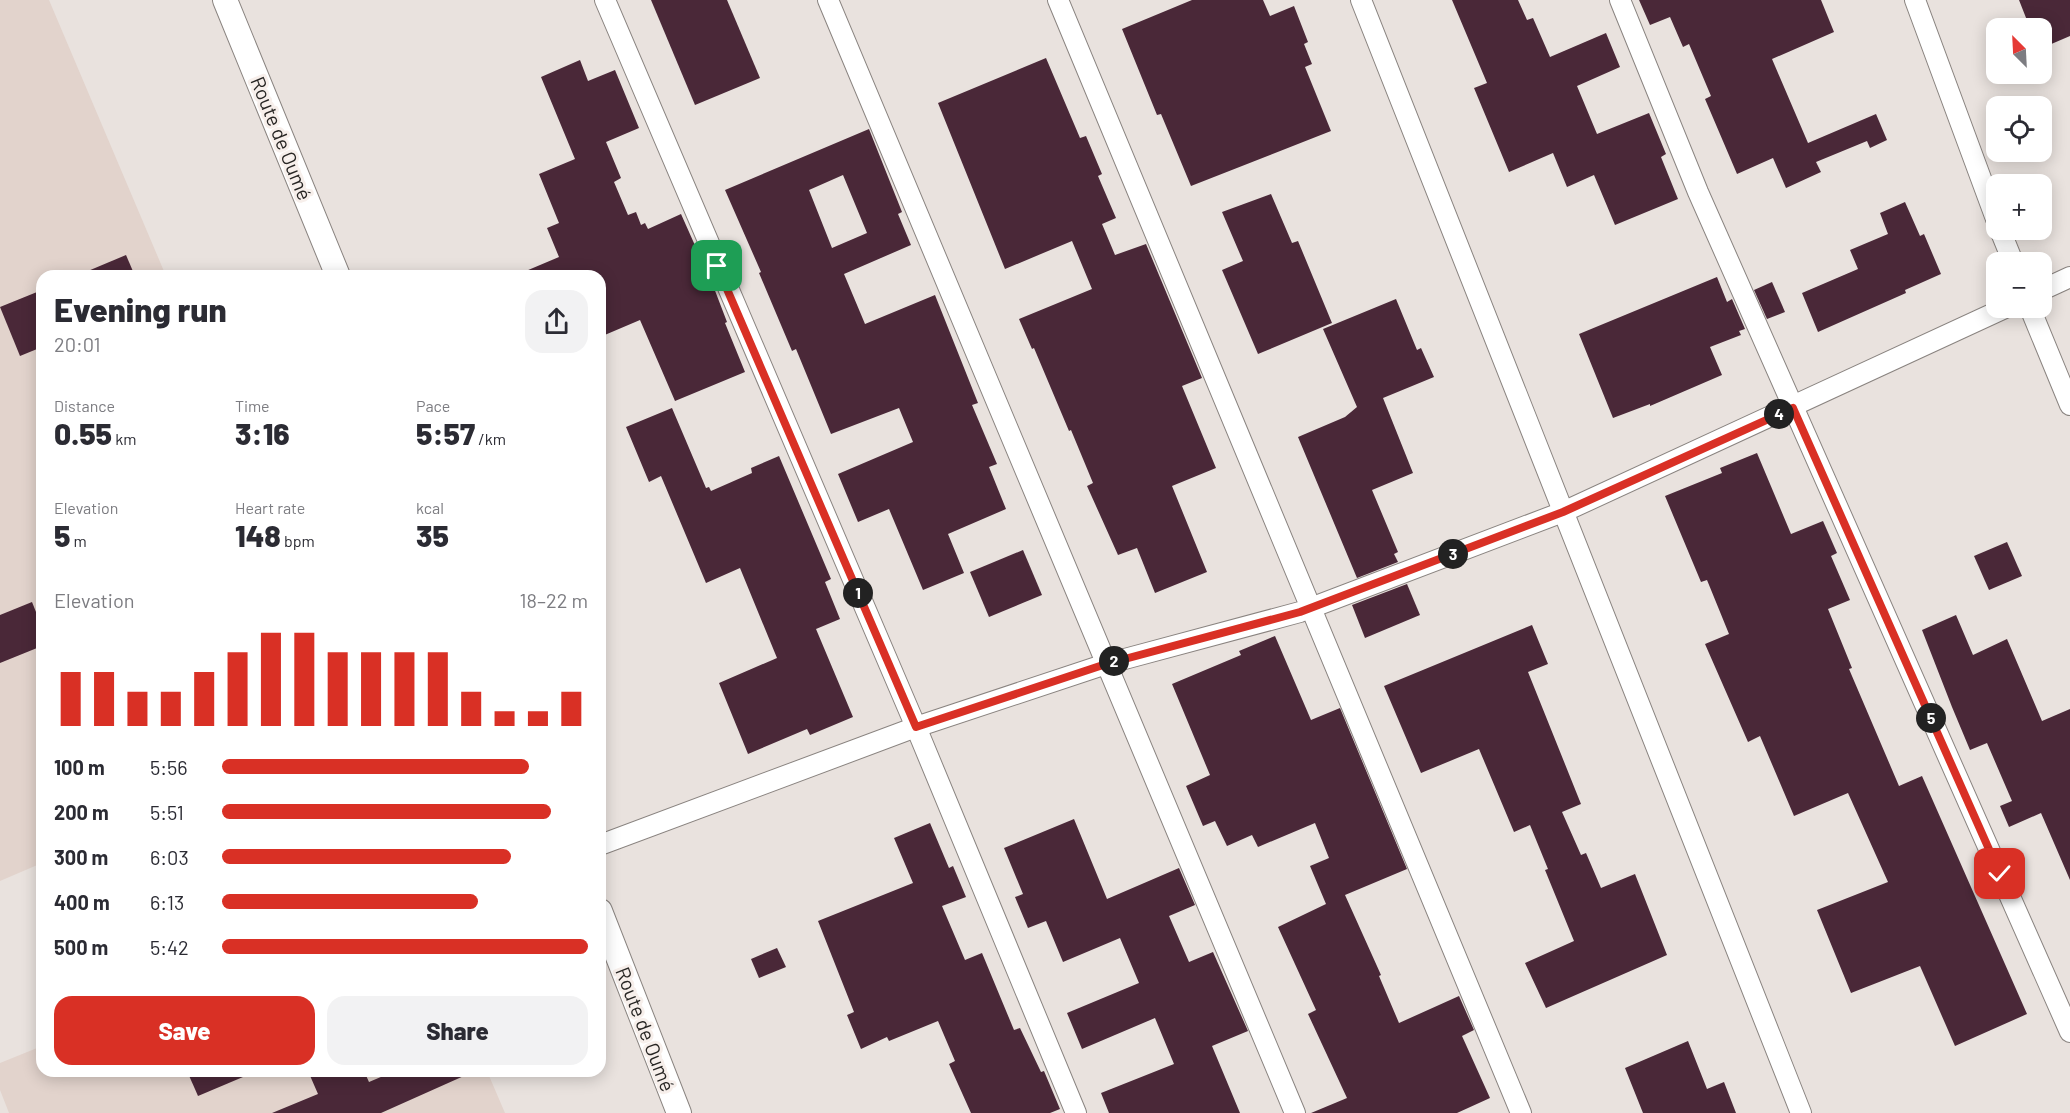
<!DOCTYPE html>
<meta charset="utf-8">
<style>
:root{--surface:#fff;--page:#f2f2f3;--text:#2b2b33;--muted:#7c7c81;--accent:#d93025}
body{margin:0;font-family:Barlow,sans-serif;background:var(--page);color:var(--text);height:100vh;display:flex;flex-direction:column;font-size:22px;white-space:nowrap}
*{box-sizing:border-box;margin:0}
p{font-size:20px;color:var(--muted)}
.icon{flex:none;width:33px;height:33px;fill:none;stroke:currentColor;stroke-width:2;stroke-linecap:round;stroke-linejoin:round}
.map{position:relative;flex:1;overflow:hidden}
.details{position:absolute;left:36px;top:270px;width:570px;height:807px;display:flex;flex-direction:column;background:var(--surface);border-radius:18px;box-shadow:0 3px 15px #0003}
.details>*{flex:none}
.needle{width:39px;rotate:336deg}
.tools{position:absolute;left:1986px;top:18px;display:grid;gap:12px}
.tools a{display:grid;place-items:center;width:66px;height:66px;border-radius:12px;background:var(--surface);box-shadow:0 3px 15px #0003;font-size:30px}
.pin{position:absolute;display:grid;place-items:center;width:51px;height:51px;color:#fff;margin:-26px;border-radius:12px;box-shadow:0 3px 9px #0006}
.km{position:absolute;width:30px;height:30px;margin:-15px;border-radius:50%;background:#222;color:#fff;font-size:16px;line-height:30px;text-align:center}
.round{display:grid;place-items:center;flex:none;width:63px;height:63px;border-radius:18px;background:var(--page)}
.headline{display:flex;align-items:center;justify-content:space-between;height:102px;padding:0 18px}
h1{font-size:33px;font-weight:800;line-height:45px}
.metrics{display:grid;grid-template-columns:repeat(3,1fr);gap:9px;height:102px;padding:6px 18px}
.metrics div{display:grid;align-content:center}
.metrics b{font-size:30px;font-weight:800}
.metrics small{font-size:16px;font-weight:400}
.metrics p{font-size:16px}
.chart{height:168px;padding:12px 18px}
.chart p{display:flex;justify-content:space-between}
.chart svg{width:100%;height:108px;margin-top:6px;stroke:var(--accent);stroke-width:6}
.button{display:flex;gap:12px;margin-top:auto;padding:12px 18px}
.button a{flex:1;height:69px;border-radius:18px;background:var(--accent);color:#fff;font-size:24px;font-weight:800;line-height:69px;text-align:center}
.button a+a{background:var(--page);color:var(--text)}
ul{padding:0 18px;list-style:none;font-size:20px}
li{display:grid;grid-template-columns:96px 72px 1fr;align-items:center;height:45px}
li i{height:15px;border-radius:8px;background:var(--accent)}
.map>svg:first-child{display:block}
.built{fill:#e2d3cc}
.building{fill:#4a2838;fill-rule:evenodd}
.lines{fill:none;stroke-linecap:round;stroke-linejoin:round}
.minor-casing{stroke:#8a8480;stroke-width:22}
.tertiary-casing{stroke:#8a8480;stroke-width:26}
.minor{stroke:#fff;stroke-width:20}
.tertiary{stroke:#fff;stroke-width:24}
.route-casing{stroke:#fff;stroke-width:12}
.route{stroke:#d93025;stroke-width:8}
.labels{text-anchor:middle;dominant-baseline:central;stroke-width:6;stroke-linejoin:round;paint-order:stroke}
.street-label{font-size:20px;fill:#282624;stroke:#f7efeb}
</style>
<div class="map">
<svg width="2070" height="1113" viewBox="0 0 2070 1113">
<rect width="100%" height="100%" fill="#e9e2de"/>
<!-- built -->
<g class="built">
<path d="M0 0H49L166 276H42V863L0 881Z"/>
<path d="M42 1046V1071H487L505 1113H9L0 1090V1063Z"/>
</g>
<!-- building -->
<g class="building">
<path d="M651 0H727L760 78 695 105Z"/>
<path d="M1192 0H1263L1270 16 1294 6 1308 42 1304 44 1312 64 1305 67 1331 131 1191 186 1161 114 1157 115 1122 29Z"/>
<path d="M1452 0H1518L1527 20 1533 18 1550 57 1606 33 1620 67 1577 86 1597 134 1649 113 1666 154 1661 157 1678 199 1615 225 1594 175 1567 187 1553 153 1509 172 1474 88 1487 83Z"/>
<path d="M1639 0H1821L1834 32 1772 59 1808 143 1876 114 1887 140 1870 148 1867 141 1816 162 1821 172 1786 188 1773 158 1737 174 1705 99 1711 96 1689 44 1683 47 1670 17 1650 25Z"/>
<path d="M2019 0H2070V36L2042 48V28H2030Z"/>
<path d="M1046 58 1080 138 1086 136 1102 174 1098 176 1116 218 1102 224 1115 255 1146 244 1202 378 1182 386 1216 468 1172 486 1207 572 1155 593 1137 548 1118 555 1087 486 1093 483 1071 430 1069 431 1034 348 1032 349 1019 319 1092 289 1072 241 1005 269 938 103Z"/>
<path d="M580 60 588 81 615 70 639 128 606 142 621 178 614 182 628 215 636 212 641 225 645 223 648 229 681 214 714 288 727 322 725 323 745 372 675 401 640 320 600 337V276H514L559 257 547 228 559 223 539 174 575 159 541 77Z"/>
<path d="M869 129 902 212 898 214 911 245 844 274 865 324 935 295 978 403 972 405 997 464 989 467 1006 509 948 534 964 573 923 590 889 509 858 522 838 474 913 442 899 408 831 434 796 349 792 351 759 273 761 272 725 190ZM843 175 867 233 832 248 809 190Z"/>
<path d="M1271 194 1292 243 1298 241 1332 323 1258 354 1222 270 1243 261 1222 212Z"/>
<path d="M1905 202 1920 236 1924 234 1941 274 1905 290 1906 293 1818 332 1802 293 1858 269 1850 250 1888 234 1880 213Z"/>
<path d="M126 255 135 276H76Z"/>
<path d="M1717 277 1727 302 1732 299 1745 329 1739 331 1741 335 1710 347 1722 375 1650 406V404L1613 418 1579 334Z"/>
<path d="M1772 282 1785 312 1767 319 1754 290Z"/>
<path d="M42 290V347L20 356 0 307Z"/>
<path d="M1396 299 1417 350 1421 348 1434 377 1383 398 1413 473 1372 490 1398 552 1394 554 1398 562 1357 578 1298 437 1345 417 1357 407 1323 329Z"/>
<path d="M672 408 706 488 709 487 711 491 752 473 751 468 779 456 831 579 825 582 840 619 816 629 853 717 810 735 807 729 748 754 719 683 777 658 740 568 706 583 661 476 649 482 626 427Z"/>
<path d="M1757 453 1791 534 1823 521 1837 553 1831 556 1850 600 1828 609 1852 668 1849 669 1899 786 1922 776 2027 1014 1955 1046 1920 966 1851 993 1817 910 1888 882 1848 793 1794 816 1760 736 1748 742 1705 644 1729 634 1707 580 1701 582 1665 496 1722 473 1720 468Z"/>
<path d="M2007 542 2022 576 1989 590 1974 556Z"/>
<path d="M1023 550 1042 595 989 617 970 572Z"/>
<path d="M1407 584 1420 615 1365 638 1352 605Z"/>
<path d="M32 602 42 627V646L0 663V615Z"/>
<path d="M1956 615 1973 655 2007 639 2042 721 2070 709V880L2041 813 2009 827 2000 806 2012 801 1987 743 1970 750 1952 707 1922 630Z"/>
<path d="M1532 625 1548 664 1528 672 1581 804 1562 812 1581 855 1586 853 1601 888 1635 874 1667 955 1546 1008 1525 963 1574 941 1545 870 1548 869 1530 825 1514 832 1479 749 1421 773 1384 686Z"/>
<path d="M1275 636 1311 720 1340 708 1407 869 1345 895 1381 975 1379 976 1399 1023 1459 996 1474 1030 1462 1036 1490 1098 1457 1113H1311L1347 1098 1308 1014 1316 1010 1278 927 1326 904 1310 866 1329 858 1315 823 1258 847 1252 835 1227 846 1215 821 1203 826 1186 786 1210 775 1172 684 1241 655 1239 651Z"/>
<path d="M1074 819 1107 899 1179 868 1195 905 1169 916 1189 962 1213 952 1248 1031 1212 1046 1240 1113H1109L1101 1093 1174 1064 1155 1018 1082 1049 1067 1013 1139 983 1120 938 1063 962 1046 921 1028 928 1015 897 1023 894 1004 848Z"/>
<path d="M930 823 949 868 953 866 966 897 942 906 965 960 982 953 1014 1030 1020 1028 1041 1072 1044 1071 1060 1109 1050 1113H971L949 1064 955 1061 938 1021 889 1041 887 1037 861 1049 847 1015 854 1012 818 921 913 883 894 838Z"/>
<path d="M777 948 786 967 759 978 751 959Z"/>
<path d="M1688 1041 1707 1089 1724 1082 1736 1113H1643L1625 1068Z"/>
<path d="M187 1071H257L198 1096Z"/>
<path d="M308 1071H364L369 1082 395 1071H475L381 1113H272L318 1094Z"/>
</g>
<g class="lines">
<!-- minor casing -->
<g class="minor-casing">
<g id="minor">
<path d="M605 0 916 727 1076 1113"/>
<path d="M828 0 1295 1113"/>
<path d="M1058 0 1521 1113"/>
<path d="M1361 0 1801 1113"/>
<path d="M1620 0 1698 192 2070 1032"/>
<path d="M1915 0 1996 219"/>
<path d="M2000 230 2013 262"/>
<path d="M2042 290 2070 277"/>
<path d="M2030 308 2070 405"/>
<path d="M600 845 916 727 1106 664 1300 612 1563 512 2005 308"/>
</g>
</g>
<!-- tertiary casing -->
<g class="tertiary-casing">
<g id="tertiary">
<path d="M225 0 338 276"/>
<path d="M600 911 679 1113"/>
</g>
</g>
<!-- minor -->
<use href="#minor" class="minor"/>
<!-- tertiary -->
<use href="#tertiary" class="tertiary"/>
</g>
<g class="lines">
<!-- route casing -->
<g class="route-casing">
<path id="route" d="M717 266 916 727 1106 664 1300 612 1563 512 1793 408 2000 874"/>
</g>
<!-- route -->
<use href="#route" class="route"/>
</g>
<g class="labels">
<!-- street labels -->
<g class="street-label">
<text transform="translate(282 138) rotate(68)">Route de Oumé</text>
<text transform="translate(646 1029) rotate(69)">Route de Oumé</text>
</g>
</g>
</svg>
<div class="tools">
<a><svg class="needle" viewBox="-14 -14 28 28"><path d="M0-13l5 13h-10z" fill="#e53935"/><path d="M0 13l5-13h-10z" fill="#7c7c81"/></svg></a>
<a><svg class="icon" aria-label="locate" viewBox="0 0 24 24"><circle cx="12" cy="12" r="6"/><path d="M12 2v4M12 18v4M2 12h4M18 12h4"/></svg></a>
<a>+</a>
<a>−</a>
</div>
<div class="pin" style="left:717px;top:266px;background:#1e9e55"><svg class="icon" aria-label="arrive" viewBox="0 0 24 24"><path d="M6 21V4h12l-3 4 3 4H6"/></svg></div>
<div class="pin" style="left:2000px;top:874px;background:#d93025"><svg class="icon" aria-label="check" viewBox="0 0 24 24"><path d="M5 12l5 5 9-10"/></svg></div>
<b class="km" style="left:858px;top:593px">1</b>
<b class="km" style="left:1114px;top:661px">2</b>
<b class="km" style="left:1453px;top:554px">3</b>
<b class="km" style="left:1779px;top:414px">4</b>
<b class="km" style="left:1931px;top:718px">5</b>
<section class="details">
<div class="headline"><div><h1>Evening run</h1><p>20:01</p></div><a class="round"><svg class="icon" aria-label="share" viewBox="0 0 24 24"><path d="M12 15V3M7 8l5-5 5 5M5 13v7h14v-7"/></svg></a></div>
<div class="metrics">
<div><p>Distance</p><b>0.55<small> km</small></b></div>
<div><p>Time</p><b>3:16</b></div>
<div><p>Pace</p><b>5:57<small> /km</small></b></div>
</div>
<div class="metrics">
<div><p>Elevation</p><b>5<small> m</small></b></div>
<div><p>Heart rate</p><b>148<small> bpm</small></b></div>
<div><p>kcal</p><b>35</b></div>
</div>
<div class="chart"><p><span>Elevation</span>18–22 m</p>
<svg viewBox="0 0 160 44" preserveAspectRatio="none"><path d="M5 44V22M15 44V22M25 44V30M35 44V30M45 44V22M55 44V14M65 44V6M75 44V6M85 44V14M95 44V14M105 44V14M115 44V14M125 44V30M135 44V38M145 44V38M155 44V30"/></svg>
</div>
<ul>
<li><b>100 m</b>5:56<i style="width:84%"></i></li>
<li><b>200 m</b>5:51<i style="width:90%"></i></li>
<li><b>300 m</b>6:03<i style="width:79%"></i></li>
<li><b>400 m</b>6:13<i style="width:70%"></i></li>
<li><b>500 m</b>5:42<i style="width:100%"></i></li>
</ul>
<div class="button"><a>Save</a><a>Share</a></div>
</section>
</div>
